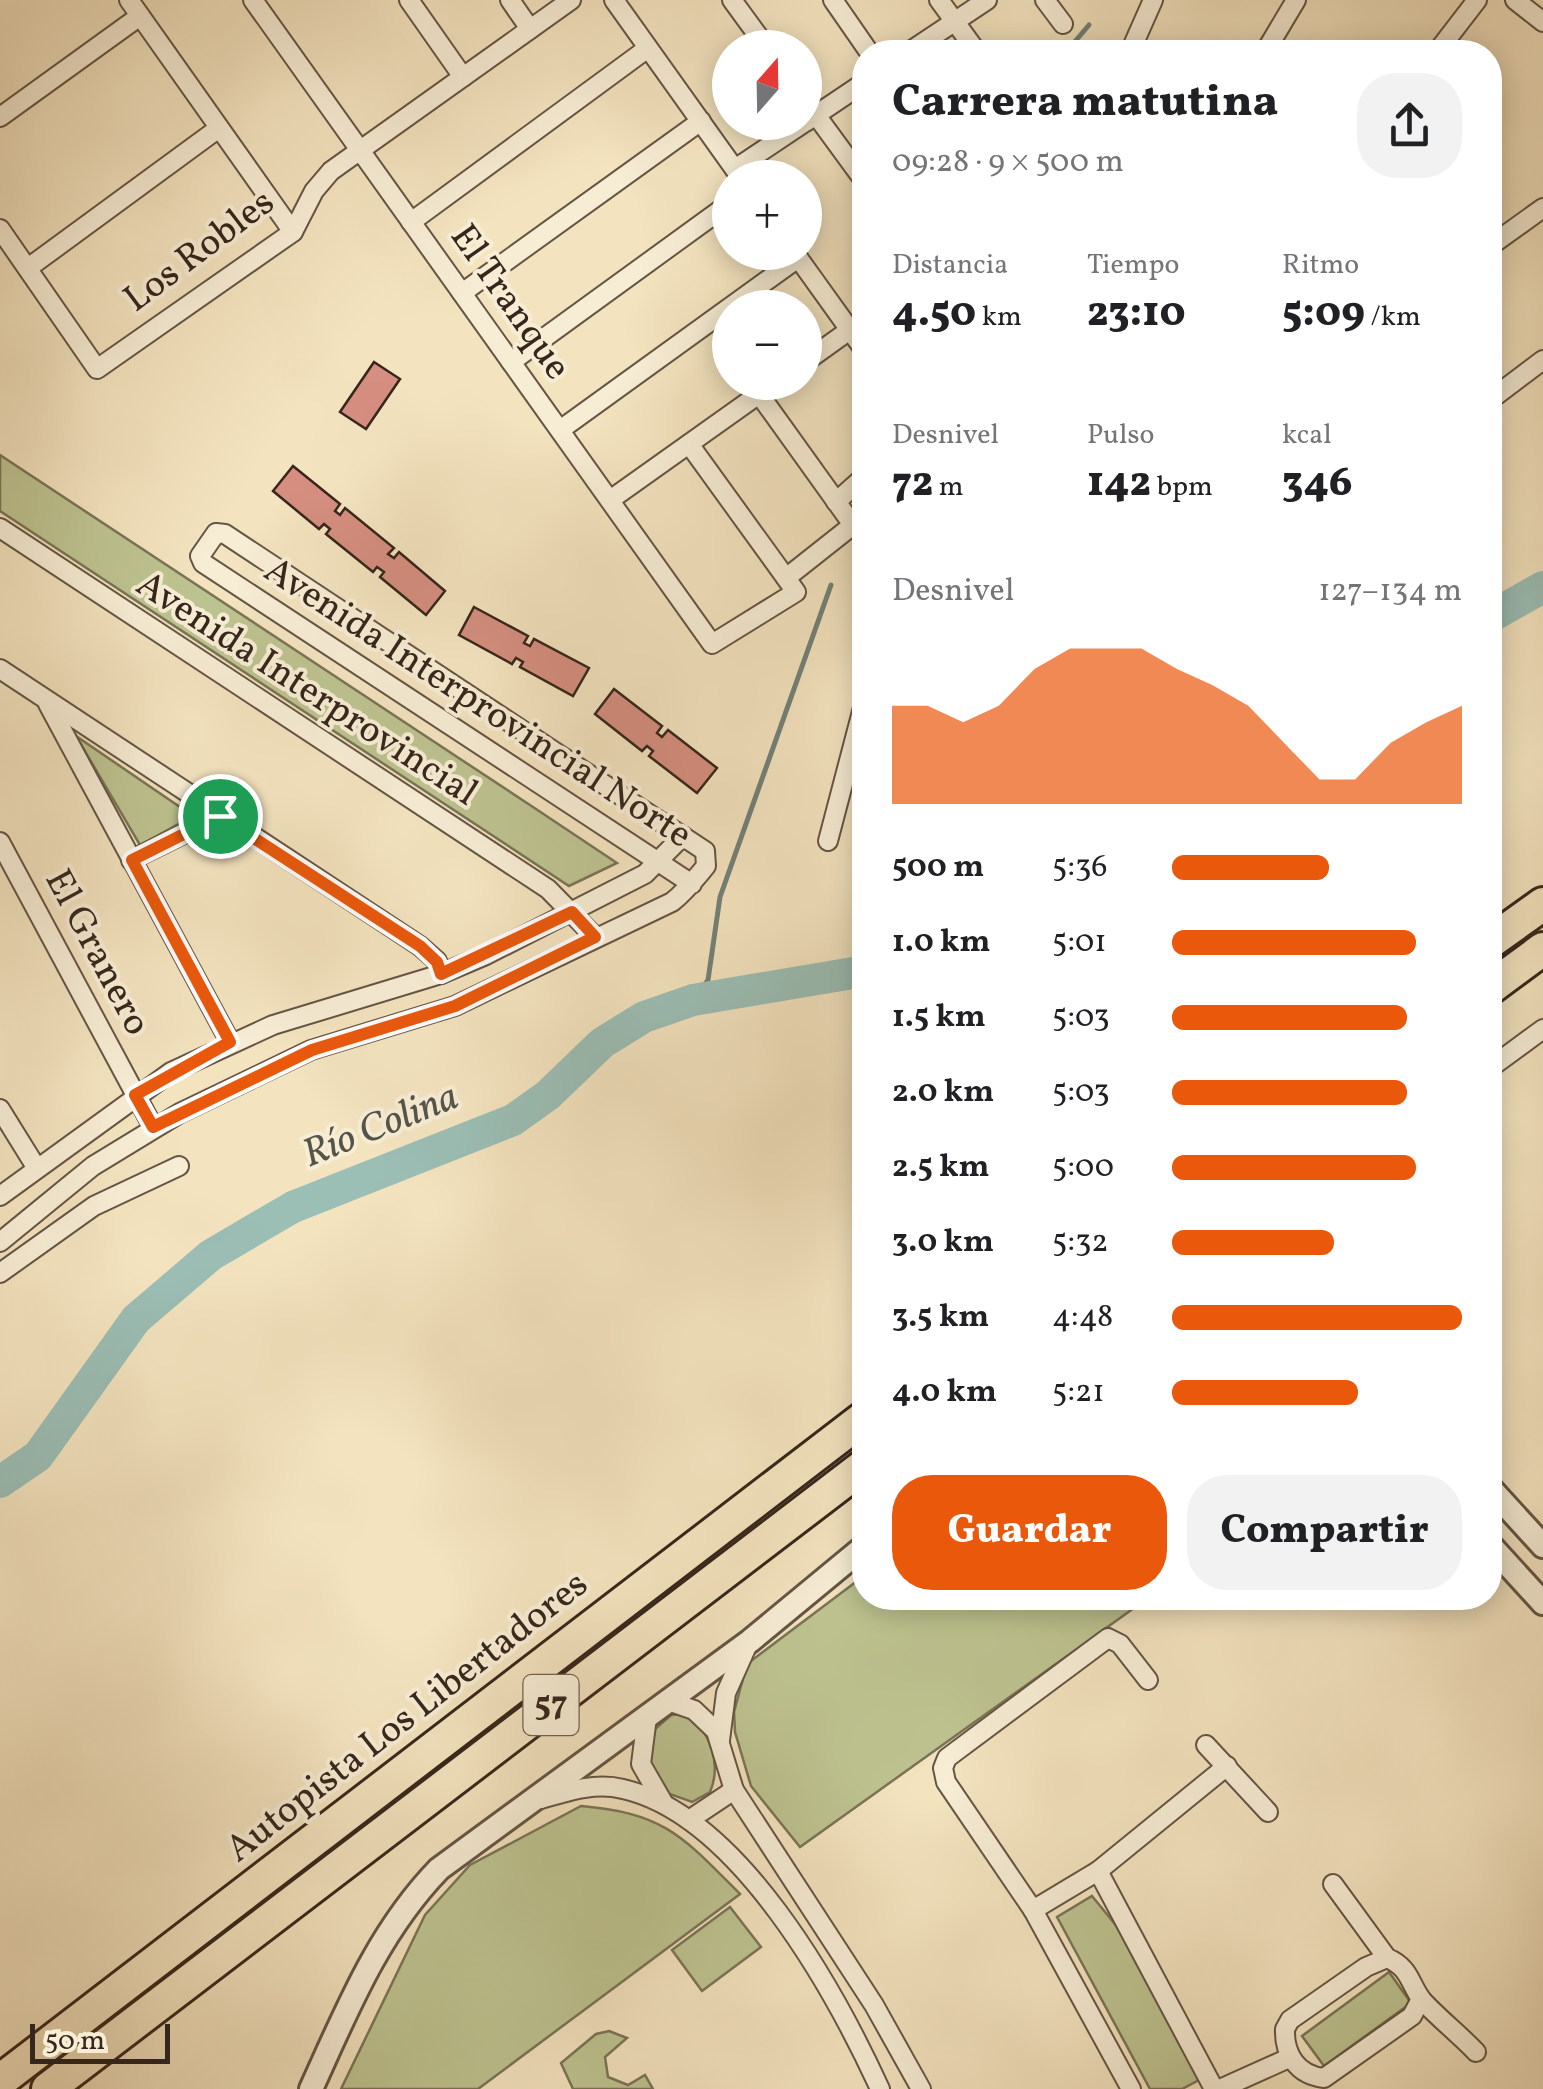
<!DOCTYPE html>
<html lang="es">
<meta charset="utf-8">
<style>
:root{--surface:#fff;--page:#f2f2f2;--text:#202124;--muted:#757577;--accent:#ea580c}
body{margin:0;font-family:Vollkorn,serif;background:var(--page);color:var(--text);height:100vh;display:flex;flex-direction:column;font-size:38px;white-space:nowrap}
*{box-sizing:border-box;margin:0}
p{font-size:32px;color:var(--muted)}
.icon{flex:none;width:55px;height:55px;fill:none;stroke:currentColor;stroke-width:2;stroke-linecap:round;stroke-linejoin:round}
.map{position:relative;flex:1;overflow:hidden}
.panel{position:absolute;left:852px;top:40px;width:650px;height:1570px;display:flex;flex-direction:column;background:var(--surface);border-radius:40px;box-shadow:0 5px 25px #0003}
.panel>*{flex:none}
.needle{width:65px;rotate:20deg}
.buttons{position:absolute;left:712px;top:30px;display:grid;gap:20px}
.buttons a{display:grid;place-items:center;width:110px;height:110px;border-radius:50%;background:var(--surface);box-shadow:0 5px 25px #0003;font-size:50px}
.scale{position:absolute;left:30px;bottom:25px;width:140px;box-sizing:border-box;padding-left:10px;border:5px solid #36261b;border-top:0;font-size:28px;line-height:35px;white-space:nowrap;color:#36261b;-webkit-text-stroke:8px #f7edd5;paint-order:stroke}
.pin{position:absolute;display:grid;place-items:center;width:85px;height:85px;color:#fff;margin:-42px;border:5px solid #fff;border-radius:50%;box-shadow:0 2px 10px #0007}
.round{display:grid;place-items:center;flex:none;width:105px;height:105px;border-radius:40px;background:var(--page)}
.headline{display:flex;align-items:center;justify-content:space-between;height:170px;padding:0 40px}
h1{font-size:45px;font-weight:800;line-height:75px}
.figures{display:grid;grid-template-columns:repeat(3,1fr);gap:15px;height:170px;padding:10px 40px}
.figures div{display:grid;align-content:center}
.figures b{font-size:42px;font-weight:800}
.figures small{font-size:28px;font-weight:400}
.figures p{font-size:28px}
.chart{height:280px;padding:20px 40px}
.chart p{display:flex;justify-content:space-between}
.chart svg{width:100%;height:180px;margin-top:10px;fill:var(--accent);opacity:.7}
.cta{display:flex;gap:20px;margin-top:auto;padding:20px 40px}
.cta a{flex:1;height:115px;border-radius:40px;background:var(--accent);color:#fff;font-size:40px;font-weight:800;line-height:115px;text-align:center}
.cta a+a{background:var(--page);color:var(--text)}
ul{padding:0 40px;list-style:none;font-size:32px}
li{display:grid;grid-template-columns:160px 120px 1fr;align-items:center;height:75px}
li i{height:25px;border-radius:12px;background:var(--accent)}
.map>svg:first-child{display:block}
.green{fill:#bdc390;stroke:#7a7456;stroke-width:2.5}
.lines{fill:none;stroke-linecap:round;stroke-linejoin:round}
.stream{stroke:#738177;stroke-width:5}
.river{stroke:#9bbeb5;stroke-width:32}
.building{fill:#d58e80;stroke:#36261b;stroke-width:2.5}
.minor-casing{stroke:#655544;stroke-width:22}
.tertiary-casing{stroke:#655544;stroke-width:28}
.motorway-casing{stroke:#36261b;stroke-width:38}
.minor{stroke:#f7edd5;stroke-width:18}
.tertiary{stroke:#f7edd5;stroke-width:22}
.motorway{stroke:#f3e3bf;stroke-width:32}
.route-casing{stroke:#fff;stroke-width:20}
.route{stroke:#ea580c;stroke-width:12}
.labels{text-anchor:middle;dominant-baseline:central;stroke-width:8;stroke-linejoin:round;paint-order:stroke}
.shield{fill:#f7edd5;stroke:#706253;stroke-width:2.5}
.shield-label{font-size:35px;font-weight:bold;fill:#36261b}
.street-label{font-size:38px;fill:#36261b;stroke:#f7edd5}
.water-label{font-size:40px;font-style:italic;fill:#545449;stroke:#f7edd5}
</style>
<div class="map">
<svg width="1543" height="2089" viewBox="0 0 1543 2089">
<rect width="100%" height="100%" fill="#f3e3bf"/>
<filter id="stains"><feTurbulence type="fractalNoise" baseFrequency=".002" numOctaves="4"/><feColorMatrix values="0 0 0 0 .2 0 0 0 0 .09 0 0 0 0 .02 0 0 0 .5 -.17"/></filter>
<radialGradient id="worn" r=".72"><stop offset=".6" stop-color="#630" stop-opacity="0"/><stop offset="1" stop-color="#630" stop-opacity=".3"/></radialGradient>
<!-- green -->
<g class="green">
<path d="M0 455 539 811 617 863 569 886 0 511Z"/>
<path d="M76 736 193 816 140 845Z"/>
<path d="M865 1575V1598H1148L800 1847 751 1786 735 1732 734 1712 747 1664Z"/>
<path d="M687 1714C710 1731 722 1764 710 1792L692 1802 667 1793 650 1771 653 1731 671 1715Z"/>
<path d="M581 1806C665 1813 683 1837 740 1894L478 2089H341L425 1915 470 1865Z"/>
<path d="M1092 1896 1119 1929 1199 2080 1182 2089H1150L1057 1917Z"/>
<path d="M730 1907 761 1947 702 1991 672 1950Z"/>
<path d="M1389 1972 1411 2003 1324 2066 1302 2036Z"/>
<path d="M609 2031 627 2038 605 2057 608 2077 628 2085 645 2075 653 2089H573L561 2063 596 2034Z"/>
</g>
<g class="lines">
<!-- stream -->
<g class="stream">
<path d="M1066 52 1089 25"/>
<path d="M693 1000 708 980 720 897 831 585"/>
</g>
<!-- river -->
<g class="river">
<path d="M1490 617 1543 587"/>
<path d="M0 1482 38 1456 136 1319 211 1255 293 1207 513 1120 548 1095 602 1043 644 1017 693 1000 865 971"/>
</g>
</g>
<!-- building -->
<g class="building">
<path d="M374 362 400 379 366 429 340 412Z"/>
<path d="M293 466 340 504 335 511 340 515 345 508 394 548 388 554 394 558 399 552 445 591 426 615 380 577 384 572 377 567 373 572 326 534 330 529 324 524 319 529 273 491Z"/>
<path d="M474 607 528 636 524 643 530 646 534 639 589 668 573 696 520 667 523 662 516 658 512 664 459 635Z"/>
<path d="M614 689 662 726 657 733 662 737 668 730 717 768 697 793 649 756 653 751 647 746 642 751 595 714Z"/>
</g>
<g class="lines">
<!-- minor casing -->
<g class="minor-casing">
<g id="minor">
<path d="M129 0 293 232"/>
<path d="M253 0 712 644 796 592 689 444"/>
<path d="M409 0 463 77"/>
<path d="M510 0 530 29"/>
<path d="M614 0 741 178"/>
<path d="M732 0 767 48"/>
<path d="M833 0 869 52"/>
<path d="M939 0 977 52"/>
<path d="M1045 0 1063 24"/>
<path d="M1515 0 1543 22"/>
<path d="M909 52 987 0"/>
<path d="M1130 52 1153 0"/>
<path d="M1265 52 1296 0"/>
<path d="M1437 52 1477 0"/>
<path d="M805 100 865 182"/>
<path d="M0 117 140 16"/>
<path d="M807 121 865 82"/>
<path d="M735 169 805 122"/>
<path d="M411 222 648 48"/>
<path d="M0 229 97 369 293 232 314 191 331 171 571 0"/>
<path d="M1490 246 1543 208"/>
<path d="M794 252 865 351"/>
<path d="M28 268 219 128"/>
<path d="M462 293 701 121"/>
<path d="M511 362 730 203"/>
<path d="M805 362 865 319"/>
<path d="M759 394 853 525 786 578"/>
<path d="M1490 400 1543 360"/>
<path d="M560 430 798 258"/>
<path d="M610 500 776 382"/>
<path d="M836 502 865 476"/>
<path d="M0 528 548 889 595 937"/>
<path d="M0 669 420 946 437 961 441 974"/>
<path d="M48 704 230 1042"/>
<path d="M828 841 865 700"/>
<path d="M0 842 153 1127"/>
<path d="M131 860 220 816"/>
<path d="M1490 1068 1543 1029"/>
<path d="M0 1109 36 1167"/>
<path d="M0 1196 171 1072 273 1025 441 974 486 955 645 874 683 836"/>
<path d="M0 1242 93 1166 180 1113 311 1050 455 1006 672 902C686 891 695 879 706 866L705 851 225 534 216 533 200 556 203 563 692 884"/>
<path d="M0 1273 94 1206 179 1166"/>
<path d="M668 1701 694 1710 716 1731 734 1790 874 2005 921 2089"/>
<path d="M647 1717 641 1764 664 1804"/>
<path d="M720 1740 726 1693 747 1646"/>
<path d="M1206 1745 1268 1812"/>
<path d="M541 1799C568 1791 596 1782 623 1789 738 1815 834 1989 880 2089"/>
<path d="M689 1820 734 1790"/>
<path d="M1098 1871 1214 2089"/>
<path d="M1333 1884 1387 1958C1410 1967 1410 1985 1422 2000 1434 2014 1461 2036 1476 2052"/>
<path d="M1033 1910 1098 1871 1227 1766"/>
<path d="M1387 1958 1366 1967 1290 2020 1285 2029C1284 2054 1297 2075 1324 2078L1412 2016 1421 1999"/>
<path d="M1131 2089 1033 1910 946 1782 943 1768 947 1758 1108 1638 1120 1644 1148 1680"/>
<path d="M1220 2089 1289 2058"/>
</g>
</g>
<!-- tertiary casing -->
<g class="tertiary-casing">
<g id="tertiary">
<path d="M1490 1488 1543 1546"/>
<path d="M1490 1545 1543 1603"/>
<path d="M311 2089C347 2010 378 1932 439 1869L750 1641 865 1546"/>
</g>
</g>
<!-- motorway casing -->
<g class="motorway-casing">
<g id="motorway">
<path d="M1490 942 1543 904"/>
<path d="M1490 988 1543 949"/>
<path d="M0 2081 865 1417"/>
<path d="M48 2089 865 1465"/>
</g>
</g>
<!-- minor -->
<use href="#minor" class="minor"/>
<!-- tertiary -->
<use href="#tertiary" class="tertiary"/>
<!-- motorway -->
<use href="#motorway" class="motorway"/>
</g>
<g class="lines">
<!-- route casing -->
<g class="route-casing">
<path id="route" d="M220 816 420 946 437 962 441 974 572 912 595 937 455 1006 312 1050 153 1127 135 1095 230 1042 132 860Z"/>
</g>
<!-- route -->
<use href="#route" class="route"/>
</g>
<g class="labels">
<!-- shield labels -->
<rect class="shield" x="523.5" y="1675" width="55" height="60" rx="8"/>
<g class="shield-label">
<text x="551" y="1705">57</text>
</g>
<!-- street labels -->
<g class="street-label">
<text transform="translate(200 252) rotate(-37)">Los Robles</text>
<text transform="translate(509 303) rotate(55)">El Tranque</text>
<text transform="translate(306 690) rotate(33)">Avenida Interprovincial</text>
<text transform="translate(477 704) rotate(33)">Avenida Interprovincial Norte</text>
<text transform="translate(96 953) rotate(62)">El Granero</text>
<text transform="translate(408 1718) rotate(-38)">Autopista Los Libertadores</text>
</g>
<!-- water labels -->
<g class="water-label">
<text transform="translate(381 1127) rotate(-22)">Río Colina</text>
</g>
</g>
<rect width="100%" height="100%" filter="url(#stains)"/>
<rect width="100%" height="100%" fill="url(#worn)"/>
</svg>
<div class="buttons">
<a><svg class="needle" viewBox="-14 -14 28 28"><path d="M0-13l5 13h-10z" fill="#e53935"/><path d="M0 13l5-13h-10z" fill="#757577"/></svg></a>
<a>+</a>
<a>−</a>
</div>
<div class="scale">50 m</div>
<div class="pin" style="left:220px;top:816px;background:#1e9e55"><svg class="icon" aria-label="arrive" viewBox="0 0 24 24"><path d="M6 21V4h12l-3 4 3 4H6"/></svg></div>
<section class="panel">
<div class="headline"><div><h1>Carrera matutina</h1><p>09:28 · 9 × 500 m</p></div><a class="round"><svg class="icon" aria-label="share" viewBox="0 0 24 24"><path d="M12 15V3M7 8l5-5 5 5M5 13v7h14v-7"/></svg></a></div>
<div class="figures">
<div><p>Distancia</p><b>4.50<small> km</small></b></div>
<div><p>Tiempo</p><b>23:10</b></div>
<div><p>Ritmo</p><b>5:09<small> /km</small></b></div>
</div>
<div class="figures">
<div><p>Desnivel</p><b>72<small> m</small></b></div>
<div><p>Pulso</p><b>142<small> bpm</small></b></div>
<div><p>kcal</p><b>346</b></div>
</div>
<div class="chart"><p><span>Desnivel</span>127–134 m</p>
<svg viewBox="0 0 160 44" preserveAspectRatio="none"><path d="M0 44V20L10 20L20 24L30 20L40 11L50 6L60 6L70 6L80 11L90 15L100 20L110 29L120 38L130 38L140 29L150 24L160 20V44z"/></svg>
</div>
<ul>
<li><b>500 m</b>5:36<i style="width:54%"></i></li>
<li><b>1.0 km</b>5:01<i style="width:84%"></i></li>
<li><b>1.5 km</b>5:03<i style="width:81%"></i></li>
<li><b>2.0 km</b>5:03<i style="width:81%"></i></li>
<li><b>2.5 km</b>5:00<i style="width:84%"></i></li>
<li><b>3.0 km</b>5:32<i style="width:56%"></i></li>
<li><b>3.5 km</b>4:48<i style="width:100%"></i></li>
<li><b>4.0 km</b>5:21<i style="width:64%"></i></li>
</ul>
<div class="cta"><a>Guardar</a><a>Compartir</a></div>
</section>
</div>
